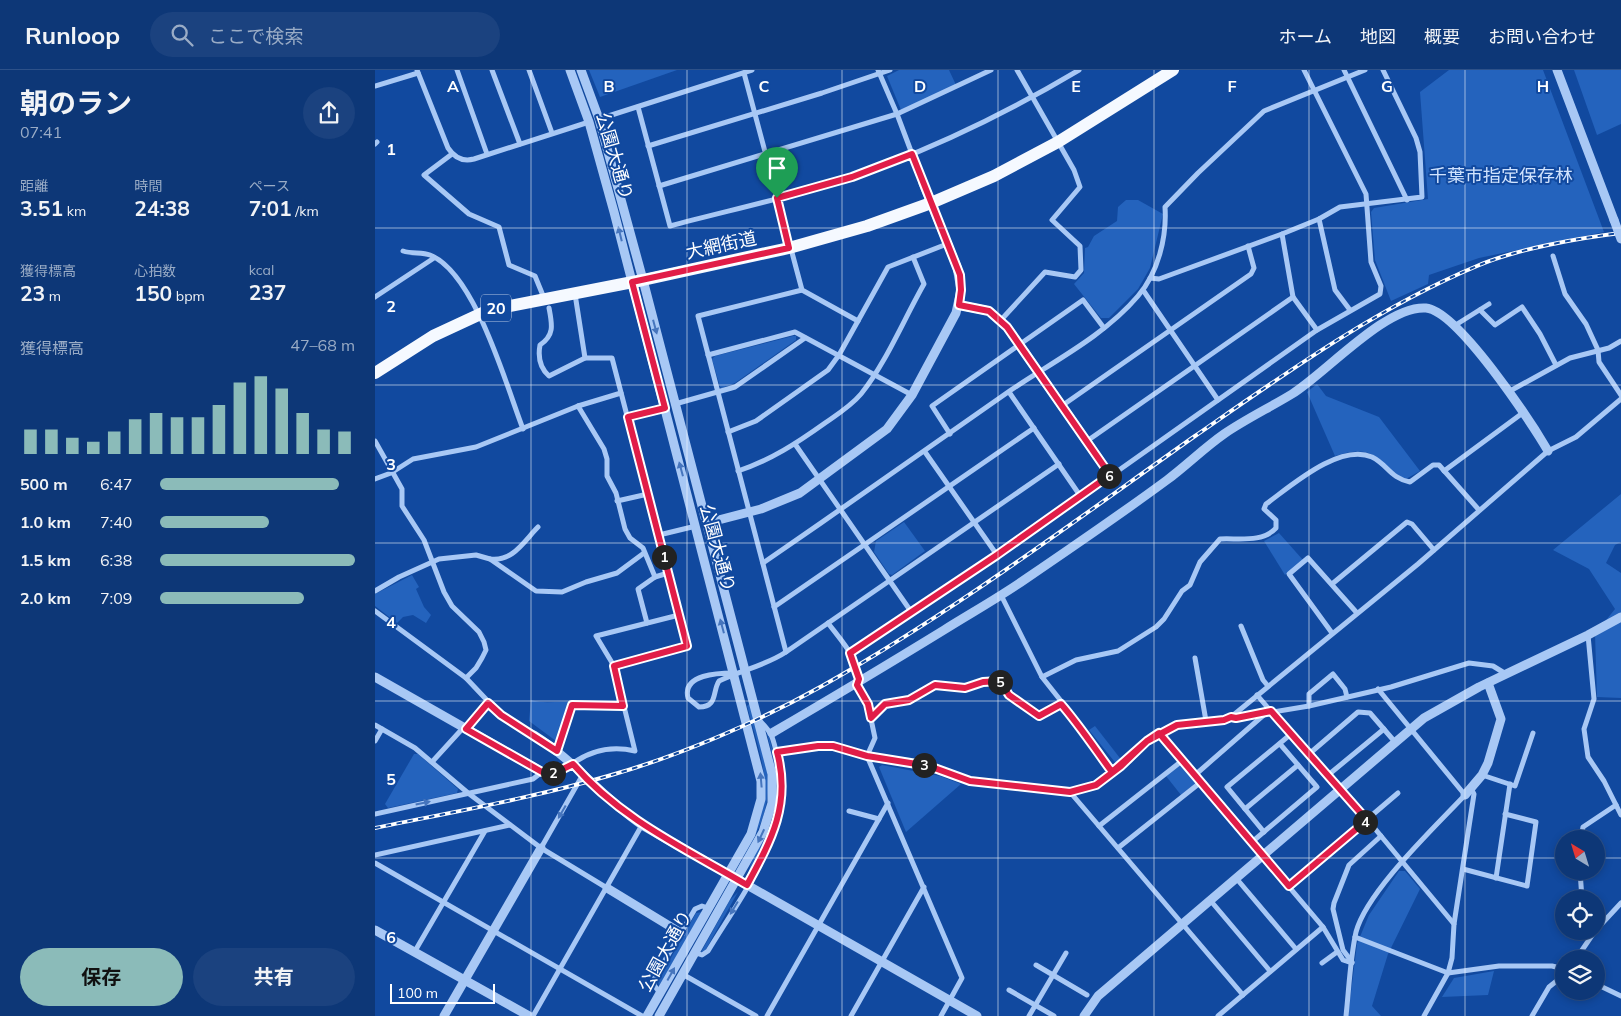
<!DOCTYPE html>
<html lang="ja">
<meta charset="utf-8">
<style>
:root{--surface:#0d3777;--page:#1b427f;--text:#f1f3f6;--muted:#9aacc6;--line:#2d5189;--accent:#8bbbb9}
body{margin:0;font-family:Mulish,"Noto Sans JP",sans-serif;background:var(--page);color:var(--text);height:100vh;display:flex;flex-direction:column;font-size:19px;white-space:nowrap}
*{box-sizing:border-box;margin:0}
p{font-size:16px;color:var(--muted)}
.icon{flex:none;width:28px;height:28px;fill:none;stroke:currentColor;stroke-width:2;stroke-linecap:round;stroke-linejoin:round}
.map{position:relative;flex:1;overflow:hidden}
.panel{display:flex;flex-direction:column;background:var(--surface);width:375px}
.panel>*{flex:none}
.needle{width:32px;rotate:322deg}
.tools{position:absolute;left:1180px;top:760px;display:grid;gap:10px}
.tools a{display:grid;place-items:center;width:50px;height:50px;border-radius:50%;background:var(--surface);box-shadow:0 2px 8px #0003,0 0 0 1px var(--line);font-size:25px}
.scale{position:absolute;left:15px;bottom:12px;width:105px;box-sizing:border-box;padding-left:5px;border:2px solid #fff;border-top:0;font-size:14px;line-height:18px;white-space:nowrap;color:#fff;-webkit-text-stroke:4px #11499f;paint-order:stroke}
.pin{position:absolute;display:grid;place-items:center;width:42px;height:42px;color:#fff;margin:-51px -21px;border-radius:50% 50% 50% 0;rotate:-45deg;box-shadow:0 0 5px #0007}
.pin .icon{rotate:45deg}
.km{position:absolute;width:25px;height:25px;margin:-12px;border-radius:50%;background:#222;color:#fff;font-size:14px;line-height:25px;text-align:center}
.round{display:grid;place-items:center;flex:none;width:52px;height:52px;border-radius:26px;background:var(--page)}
.overview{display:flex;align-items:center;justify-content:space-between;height:85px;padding:0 20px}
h1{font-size:28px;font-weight:700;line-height:38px}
.figures{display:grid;grid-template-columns:repeat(3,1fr);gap:8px;height:85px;padding:5px 20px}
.figures div{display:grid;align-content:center}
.figures b{font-size:21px;font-weight:700}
.figures small{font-size:14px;font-weight:400}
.figures p{font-size:14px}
.chart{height:140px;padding:10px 20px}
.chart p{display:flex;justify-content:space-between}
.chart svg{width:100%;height:90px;margin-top:5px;stroke:var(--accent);stroke-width:6}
.cta{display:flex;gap:10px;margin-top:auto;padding:10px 20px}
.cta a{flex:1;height:58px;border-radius:30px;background:var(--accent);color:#111;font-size:20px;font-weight:700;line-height:58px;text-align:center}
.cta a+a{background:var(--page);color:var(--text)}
ul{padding:0 20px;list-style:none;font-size:16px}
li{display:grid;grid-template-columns:80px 60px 1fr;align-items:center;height:38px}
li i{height:12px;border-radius:6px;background:var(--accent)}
header{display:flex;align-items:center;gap:30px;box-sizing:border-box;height:70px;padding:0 25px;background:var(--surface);border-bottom:1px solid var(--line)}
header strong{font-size:24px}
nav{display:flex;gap:28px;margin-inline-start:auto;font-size:18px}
.search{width:350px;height:45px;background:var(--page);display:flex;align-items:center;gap:12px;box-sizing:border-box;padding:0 18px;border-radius:28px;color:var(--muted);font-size:19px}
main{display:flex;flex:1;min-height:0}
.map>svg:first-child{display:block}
.green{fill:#2463bd}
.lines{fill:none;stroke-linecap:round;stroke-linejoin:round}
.minor{stroke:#a8c8f5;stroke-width:5}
.tertiary{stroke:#a8c8f5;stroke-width:9}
.primary{stroke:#f5f9ff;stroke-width:12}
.rail-casing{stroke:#fff;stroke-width:4}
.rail{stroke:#11499f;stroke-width:2;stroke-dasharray:5.5;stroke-linecap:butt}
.tertiary-bridge{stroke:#a8c8f5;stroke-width:9}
.oneway{fill:#4675bd}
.route-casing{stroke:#fff;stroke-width:10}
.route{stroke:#e11d48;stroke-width:6}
.grid{fill:none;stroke:#fff;stroke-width:1;stroke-opacity:0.55}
.labels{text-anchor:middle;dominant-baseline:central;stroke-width:4;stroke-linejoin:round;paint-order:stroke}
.shield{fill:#11499f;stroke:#b8c8e2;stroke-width:1}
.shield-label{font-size:16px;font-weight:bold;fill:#fff}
.street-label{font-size:18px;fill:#fff;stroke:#11499f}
.park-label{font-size:18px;fill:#d0e3fe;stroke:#11499f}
.grid-label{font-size:16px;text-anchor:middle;font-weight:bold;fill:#fff;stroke:#11499f;stroke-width:4;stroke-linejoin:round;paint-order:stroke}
</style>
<header>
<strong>Runloop</strong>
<div class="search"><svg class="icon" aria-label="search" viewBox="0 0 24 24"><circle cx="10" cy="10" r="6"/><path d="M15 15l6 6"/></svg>ここで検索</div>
<nav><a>ホーム</a><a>地図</a><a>概要</a><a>お問い合わせ</a></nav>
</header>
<main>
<section class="panel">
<div class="overview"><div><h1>朝のラン</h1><p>07:41</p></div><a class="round"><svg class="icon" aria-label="share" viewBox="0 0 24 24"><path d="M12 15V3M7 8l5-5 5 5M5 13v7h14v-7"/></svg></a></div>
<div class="figures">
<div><p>距離</p><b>3.51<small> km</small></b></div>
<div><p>時間</p><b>24:38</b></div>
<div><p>ペース</p><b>7:01<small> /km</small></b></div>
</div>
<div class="figures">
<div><p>獲得標高</p><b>23<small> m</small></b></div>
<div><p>心拍数</p><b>150<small> bpm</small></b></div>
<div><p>kcal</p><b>237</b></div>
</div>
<div class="chart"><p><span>獲得標高</span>47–68 m</p>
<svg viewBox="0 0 160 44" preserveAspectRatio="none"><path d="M5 44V32M15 44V32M25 44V36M35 44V38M45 44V33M55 44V27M65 44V24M75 44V26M85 44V26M95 44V20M105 44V9M115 44V6M125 44V12M135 44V24M145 44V32M155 44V33"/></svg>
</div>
<ul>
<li><b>500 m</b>6:47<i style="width:92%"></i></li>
<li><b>1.0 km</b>7:40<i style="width:56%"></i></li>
<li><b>1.5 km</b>6:38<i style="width:100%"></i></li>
<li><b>2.0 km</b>7:09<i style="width:74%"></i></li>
</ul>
<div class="cta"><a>保存</a><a>共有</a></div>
</section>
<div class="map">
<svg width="1246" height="946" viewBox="0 0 1246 946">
<rect width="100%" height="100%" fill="#11499f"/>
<!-- green -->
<g class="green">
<path d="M214 0H302L225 27Z"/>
<path d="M524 0H574L581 15 526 40 512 6Z"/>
<path d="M1074 0H1168L1229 162 1104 188 1054 205 1053 214 1016 231 1000 190 996 142 999 138 1053 129 1045 22Z"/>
<path d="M1199 0H1246V54L1222 65Z"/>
<path d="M751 130H763L788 144 775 198 763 219 734 248H726L699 214 709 203 710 178 713 177 719 166 742 151 743 137Z"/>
<path d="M418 266H421V270L360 313 347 318 345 317 337 289 340 286Z"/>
<path d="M942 314 951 326 1004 347 1045 401 1031 409C999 397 1007 371 960 386L932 322Z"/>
<path d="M1246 424V472L1240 475 1231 493 1246 503V628L1222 627 1220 564 1240 539 1214 499 1178 480Z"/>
<path d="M529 452 550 481 517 505 514 504 499 482 501 471Z"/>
<path d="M904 463 928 490 910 505 889 471Z"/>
<path d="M37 505 44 517 41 519 49 537 56 545 51 553 38 545 28 547 22 553 0 536V524Z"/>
<path d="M156 630C169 634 181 631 194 632L184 670 181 671 154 651Z"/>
<path d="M375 633C392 699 408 724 368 787 402 722 390 703 372 636Z"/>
<path d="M720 656 748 692 743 696 714 660Z"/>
<path d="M391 660C395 667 396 675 398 682 412 730 398 763 374 804 374 789 388 775 393 762 408 728 400 694 391 660Z"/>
<path d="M39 684H43L83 719 82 723 13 738 10 734Z"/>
<path d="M808 692 823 711 806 725 791 706Z"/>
<path d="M507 695 565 706 586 714 531 762 504 697Z"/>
<path d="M1024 801H1030L1045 819 1013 884 997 936 1006 946H973L982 874 994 845Z"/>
<path d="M363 822 330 881 326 882 355 830Z"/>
<path d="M327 842 284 916 283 911 321 843Z"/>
<path d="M1119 901 1113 925 1067 927 1079 908Z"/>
</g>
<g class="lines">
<!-- minor -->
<g class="minor">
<path d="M42 0 73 78C79 87 88 92 99 89L214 52"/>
<path d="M82 0 112 84"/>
<path d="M117 0 145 74"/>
<path d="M154 0 177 63"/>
<path d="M503 0 522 44 548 113"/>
<path d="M969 0 1032 130"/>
<path d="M369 3 427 220 483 251"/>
<path d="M0 16 43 3"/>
<path d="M263 37 295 156C366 137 441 122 510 95 578 69 642 37 704 0"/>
<path d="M224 49 377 0"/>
<path d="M0 74 2 72"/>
<path d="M273 76 447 23 515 0"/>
<path d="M77 84 49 105 94 144 124 157 134 195 160 206 169 228"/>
<path d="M284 116 522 44 616 0"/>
<path d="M944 149 960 220 975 240"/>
<path d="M907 164 918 227 942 260"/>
<path d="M28 181C37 184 47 182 55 185 100 203 131 315 148 359"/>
<path d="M1178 186 1190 224 1211 254 1223 280 1224 292 1246 325"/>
<path d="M775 208 784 209 907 164 944 149 965 137 1047 127 1045 82 1041 68 1008 0"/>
<path d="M768 220 843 330"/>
<path d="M200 224 210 288"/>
<path d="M0 227 59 188"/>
<path d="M174 238C177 254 180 265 165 275 163 286 165 298 174 306L210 288H237L293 503"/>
<path d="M1105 240 1120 255 1147 237 1165 264 1181 295"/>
<path d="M626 250 670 202 700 207 706 200 705 176 677 150 705 117 699 100 642 0"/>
<path d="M1079 256 1114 234"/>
<path d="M333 285 420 262 537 325"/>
<path d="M1135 321 1195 288 1234 278 1246 271"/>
<path d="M634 322 706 427"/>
<path d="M300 334 360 317 430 268"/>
<path d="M688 335 876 204 879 198 873 176"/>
<path d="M203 336 229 379 232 389V406L241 423 250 459 255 468 268 478 280 507 293 503 312 576 239 596"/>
<path d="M253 347 290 338"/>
<path d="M353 362 381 351 453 300 464 285 513 197 572 174"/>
<path d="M575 364 557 336 708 230 729 258"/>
<path d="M0 371 27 419V436L49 470 69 522 77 536 104 562 109 572 111 580 107 588 101 598 91 608"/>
<path d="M712 371 918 227"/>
<path d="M420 374 537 543"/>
<path d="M550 382 622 485"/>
<path d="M363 401C396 390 422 373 450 353 463 344 476 336 486 324 511 293 529 249 549 214L538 187"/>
<path d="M1069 401 1149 342"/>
<path d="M0 409 16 403 38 389 101 377 203 336 246 323"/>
<path d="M242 431 273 424"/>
<path d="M284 465 321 456"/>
<path d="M115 489C138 492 149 471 163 457"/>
<path d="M388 493C471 436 553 378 636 320 679 291 729 266 763 226 783 203 792 167 790 137L823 103 889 41 990 0"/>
<path d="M957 514 1032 452 1037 454 1059 480"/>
<path d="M0 521 24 507 64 489 101 485 115 489 161 521 187 522 211 512 242 503 269 483"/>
<path d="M626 525 667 607 709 660 714 672 737 702"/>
<path d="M399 537 659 358"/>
<path d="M0 541 91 608 126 645 159 665"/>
<path d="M272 553 263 519 280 507"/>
<path d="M453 553C464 568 490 595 482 615L493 635 500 668 492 686 587 908 566 946"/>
<path d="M866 556 888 610 893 616"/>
<path d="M957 563 914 504 933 488 982 543"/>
<path d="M1213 565 1219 629 1209 659 1213 687 1229 711 1246 745"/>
<path d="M411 582 323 246 427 220"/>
<path d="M475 583 706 427 942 260 1005 224 1006 216 996 192 991 124 929 0"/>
<path d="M820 588 831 651"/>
<path d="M359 603C344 603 307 604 313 628L324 637C343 637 337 622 344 611 366 600 390 596 411 582L684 394"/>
<path d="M667 607 701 590 743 581 781 557 789 549 807 521 815 515 825 492 845 469C864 468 887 473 901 458V450L889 439 891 434C916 416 964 373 997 387 1013 395 1015 408 1035 412L1058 395H1064L1104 440"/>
<path d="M882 625 964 721"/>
<path d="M934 636V624L958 604 970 619 972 627"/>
<path d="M856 647 861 648 934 636 1016 617 1094 593 1118 596 1131 604"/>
<path d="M496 648 510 634 534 630 560 615 590 618 608 612 625 611 634 625 664 646 686 634"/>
<path d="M0 655 40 678 93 723 166 778 232 818"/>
<path d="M91 659 113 633"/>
<path d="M784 663 948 857 968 890 977 893"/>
<path d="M0 671 7 659"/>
<path d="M182 681 197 635 248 636"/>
<path d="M401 681 443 676H458L492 686 554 696 595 711 695 722 721 715 746 697 772 671 802 655 849 650 856 647 1043 494 1173 381 1201 367 1246 329"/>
<path d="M934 684 983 642 995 643 1020 672"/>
<path d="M57 692 88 658"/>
<path d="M197 694C216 680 238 676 260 681L239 596 221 566 304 545"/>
<path d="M820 705 891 643"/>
<path d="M1107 705 1140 716 1158 663"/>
<path d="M952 706 1009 659"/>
<path d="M967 719 1079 854"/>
<path d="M695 722 868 925"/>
<path d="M870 739 923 695"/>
<path d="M474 741 504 749"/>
<path d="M0 744 158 709 167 702"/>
<path d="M724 756 808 690"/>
<path d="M889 762 852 717 916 664"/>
<path d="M1206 769 1208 757 1241 735"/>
<path d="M877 772 942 717 905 674"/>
<path d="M166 778 207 706"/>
<path d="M743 778 826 712"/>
<path d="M0 785 135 755"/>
<path d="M0 793 267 946"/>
<path d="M1088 799 1152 816 1161 752 1130 744"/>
<path d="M1205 801 1207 829"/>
<path d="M861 808 921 879"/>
<path d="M1121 808 1135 714"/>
<path d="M914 816 1023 723"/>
<path d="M835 830 895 901"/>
<path d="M1221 860 1246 833"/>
<path d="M980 867 1073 903 1124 896H1177L1189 899"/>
<path d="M40 881 110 761"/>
<path d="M321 883 327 885 333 881C368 823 422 756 402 685 398 669 398 664 386 652"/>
<path d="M1201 889 1220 861"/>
<path d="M977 892 968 880 958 839 959 833 974 795 1006 766"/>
<path d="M947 893 962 882"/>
<path d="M661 895 712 925"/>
<path d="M309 905 381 946"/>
<path d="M1221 914 1246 926"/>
<path d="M634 920 679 946"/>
<path d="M285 923 279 915V909L320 839 327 836 333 838"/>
<path d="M158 946 267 755"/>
<path d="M392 946 513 733"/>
<path d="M476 946 549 817"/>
<path d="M654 946 691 883"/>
<path d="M843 946 948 857"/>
<path d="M971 946C974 919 975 889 981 862 992 821 1060 757 1090 725L1003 619"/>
<path d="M1049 946 1073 903 1077 888 1079 854 1099 724 1096 718"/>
<path d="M1157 946 1174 917 1189 905"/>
</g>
<!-- tertiary -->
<g class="tertiary">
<path d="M195 0 214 52 239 142 386 711V729L376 764 272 946"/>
<path d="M206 0 224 49 268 210 397 704V733L388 762 284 946"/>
<path d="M1182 0 1239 150"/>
<path d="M584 235 614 241 632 257 735 405"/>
<path d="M332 453 386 439 425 423 512 359 537 325 581 243 586 220 582 197 548 113"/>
<path d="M0 607 167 702H182L197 694"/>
<path d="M397 663C455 629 512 595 569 560 596 543 625 527 652 508 699 476 746 444 792 410 812 395 829 378 849 364 871 349 894 338 917 324 951 303 1011 235 1051 238 1083 241 1156 352 1173 381"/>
<path d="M159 665C199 690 228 728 267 755L602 946"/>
<path d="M1090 725 1107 705 1113 693 1126 649 1113 613"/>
<path d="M232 818 306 863"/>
<path d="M0 860 154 946"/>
<path d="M69 946 166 778"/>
<path d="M709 946 723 926 1049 648 1104 617 1213 565 1246 547"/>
</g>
<!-- primary -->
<path class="primary" d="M0 303 58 266 114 240 268 210 414 178 492 156 556 133 619 106 683 72 798 0"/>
<!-- rail casing -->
<g class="rail-casing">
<path id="rail" d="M0 758C78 742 157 728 233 706 304 686 383 652 447 616 577 543 698 452 820 366 911 303 1000 239 1102 196 1141 179 1204 168 1246 163"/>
</g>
<!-- rail -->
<use href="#rail" class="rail"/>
<!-- tertiary-bridge -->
<path class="tertiary-bridge" d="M1239 150 1246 169"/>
</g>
<!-- one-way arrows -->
<defs><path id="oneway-solid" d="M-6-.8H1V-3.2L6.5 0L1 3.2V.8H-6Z" transform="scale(1.25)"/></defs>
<g class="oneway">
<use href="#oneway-solid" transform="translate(245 164) rotate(-104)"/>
<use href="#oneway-solid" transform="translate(280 257) rotate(75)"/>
<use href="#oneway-solid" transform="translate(306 399) rotate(-105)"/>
<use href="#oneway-solid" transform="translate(347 556) rotate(-105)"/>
<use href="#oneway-solid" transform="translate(386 710) rotate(-95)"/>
<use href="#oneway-solid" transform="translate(48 733) rotate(-12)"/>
<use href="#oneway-solid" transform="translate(187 742) rotate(120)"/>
<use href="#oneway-solid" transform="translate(386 766) rotate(115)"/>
<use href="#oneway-solid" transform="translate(359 838) rotate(121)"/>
<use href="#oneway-solid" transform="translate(296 904) rotate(-61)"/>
</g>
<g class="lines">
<!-- route casing -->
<g class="route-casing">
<path id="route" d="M402 128 414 178 257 212 290 338 253 347 312 576 239 596 248 636 197 635 182 681 126 645 113 633 91 659 167 702H182L198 694C245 749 311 779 372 815 397 769 416 734 402 682L443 676H458L492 686 554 696 595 711 695 722 721 715 746 696 772 671 802 655 849 650 856 647 861 648 896 641 992 750 914 816 784 663 772 671 737 702C720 679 705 656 686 634L664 646 634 625 625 611 608 612 590 618 560 615 534 630 510 634 496 648 493 634 482 615 484 609 475 583 622 485 735 405 632 257 614 241 584 235 586 220 585 205 537 84 477 107 402 128"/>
</g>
<!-- route -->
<use href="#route" class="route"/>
</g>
<!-- grid -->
<path class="grid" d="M156 0V946M312 0V946M467 0V946M623 0V946M779 0V946M934 0V946M1090 0V946M0 158H1246M0 315H1246M0 473H1246M0 631H1246M0 788H1189M1221 788H1246"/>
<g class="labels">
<!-- shield labels -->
<rect class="shield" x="106" y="224.5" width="30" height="27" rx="4"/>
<g class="shield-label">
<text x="121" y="238">20</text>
</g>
<!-- street labels -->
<g class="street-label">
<text transform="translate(240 86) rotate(74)">公園大通り</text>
<text transform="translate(346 175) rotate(-12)">大網街道</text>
<text transform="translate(343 478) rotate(75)">公園大通り</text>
<text transform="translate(290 881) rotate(-61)">公園大通り</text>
</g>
<!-- park labels -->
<g class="park-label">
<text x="1126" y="105">千葉市指定保存林</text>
</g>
</g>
<g class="grid-label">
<text x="78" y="22">A</text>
<text x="234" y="22">B</text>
<text x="389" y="22">C</text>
<text x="545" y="22">D</text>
<text x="701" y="22">E</text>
<text x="857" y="22">F</text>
<text x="1012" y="22">G</text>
<text x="1168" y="22">H</text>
<text x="16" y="85">1</text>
<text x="16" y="242">2</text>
<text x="16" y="400">3</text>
<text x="16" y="558">4</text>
<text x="16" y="715">5</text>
<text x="16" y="873">6</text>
</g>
</svg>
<div class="tools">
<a><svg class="needle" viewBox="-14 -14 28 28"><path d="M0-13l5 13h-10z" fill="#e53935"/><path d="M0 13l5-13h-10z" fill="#9aacc6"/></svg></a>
<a><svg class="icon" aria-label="locate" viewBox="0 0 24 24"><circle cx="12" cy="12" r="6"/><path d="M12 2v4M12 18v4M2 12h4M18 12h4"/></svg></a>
<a><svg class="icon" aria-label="layers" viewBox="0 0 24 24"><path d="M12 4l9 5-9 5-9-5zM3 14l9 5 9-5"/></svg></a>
</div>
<div class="scale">100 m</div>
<div class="pin" style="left:402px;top:128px;background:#1e9e55"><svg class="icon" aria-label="arrive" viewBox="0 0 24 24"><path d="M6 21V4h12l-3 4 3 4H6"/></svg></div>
<b class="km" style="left:289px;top:487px">1</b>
<b class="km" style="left:178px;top:703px">2</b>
<b class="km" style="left:549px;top:695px">3</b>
<b class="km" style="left:990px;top:752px">4</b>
<b class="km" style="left:625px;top:612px">5</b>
<b class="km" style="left:734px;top:406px">6</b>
</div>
</main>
